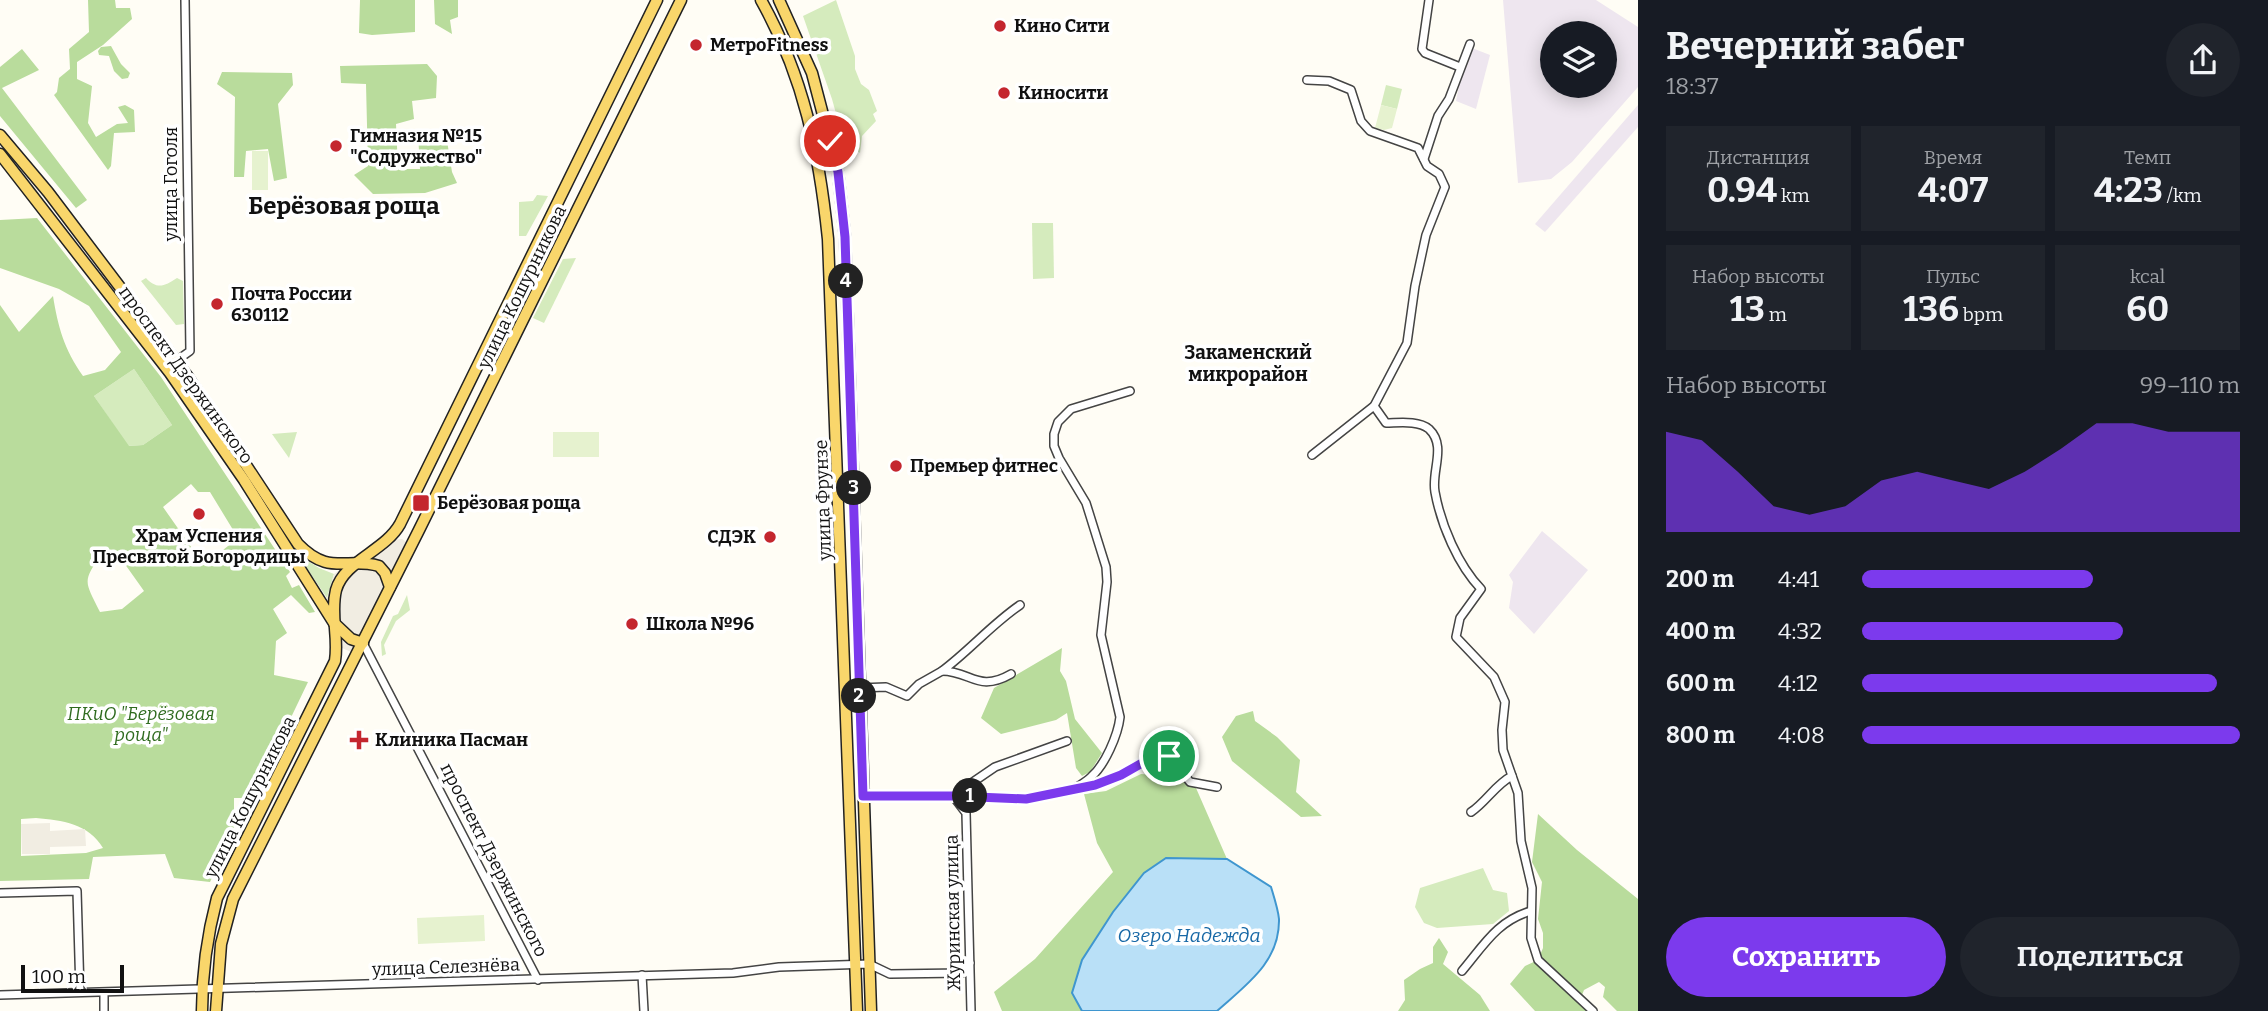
<!DOCTYPE html>
<html lang="ru">
<meta charset="utf-8">
<style>
:root{--surface:#171b24;--page:#20242c;--text:#f1f3f6;--muted:#9ea1a6;--accent:#7c3aed}
body{margin:0;font-family:Bitter,serif;background:var(--page);color:var(--text);height:100vh;display:flex;flex-direction:column;font-size:26px;white-space:nowrap}
*{box-sizing:border-box;margin:0}
p{font-size:23px;color:var(--muted)}
.icon{flex:none;width:38px;height:38px;fill:none;stroke:currentColor;stroke-width:2;stroke-linecap:round;stroke-linejoin:round}
.map{position:relative;flex:1;overflow:hidden}
.sheet{display:flex;flex-direction:column;background:var(--surface);width:630px}
.sheet>*{flex:none}
.fabs{position:absolute;left:1540px;top:21px;display:grid;gap:14px}
.fabs a{display:grid;place-items:center;width:77px;height:77px;border-radius:50%;background:var(--surface);box-shadow:0 4px 18px #0003;font-size:35px}
.scale{position:absolute;left:21px;bottom:18px;width:103px;box-sizing:border-box;padding-left:7px;border:4px solid #111;border-top:0;font-size:19px;line-height:24px;white-space:nowrap;color:#111;-webkit-text-stroke:5px #fff;paint-order:stroke}
.pin{position:absolute;display:grid;place-items:center;width:60px;height:60px;color:#fff;margin:-30px;border:4px solid #fff;border-radius:50%;box-shadow:0 2px 7px #0007}
.km{position:absolute;width:35px;height:35px;margin:-18px;border-radius:50%;background:#222;color:#fff;font-size:19px;line-height:35px;text-align:center}
.round{display:grid;place-items:center;flex:none;width:74px;height:74px;border-radius:37px;background:var(--page)}
.head{display:flex;align-items:center;justify-content:space-between;height:119px;padding:0 28px}
h1{font-size:38px;font-weight:700;line-height:52px}
.figures{display:grid;grid-template-columns:repeat(3,1fr);gap:10px;height:119px;padding:7px 28px}
.figures div{display:grid;align-content:center;border-radius:0px;background:var(--page);text-align:center}
.figures b{font-size:35px;font-weight:700}
.figures small{font-size:19px;font-weight:400}
.figures p{font-size:19px}
.chart{height:196px;padding:14px 28px}
.chart p{display:flex;justify-content:space-between}
.chart svg{width:100%;height:126px;margin-top:7px;fill:var(--accent);opacity:.7}
.cta{display:flex;gap:14px;margin-top:auto;padding:14px 28px}
.cta a{flex:1;height:80px;border-radius:42px;background:var(--accent);color:#fff;font-size:28px;font-weight:700;line-height:80px;text-align:center}
.cta a+a{background:var(--page);color:var(--text)}
ul{padding:0 28px;list-style:none;font-size:23px}
li{display:grid;grid-template-columns:112px 84px 1fr;align-items:center;height:52px}
li i{height:18px;border-radius:9px;background:var(--accent)}
main{display:flex;flex:1;min-height:0}
.map>svg:first-child{display:block}
.industrial{fill:#eee6ef;fill-rule:evenodd}
.green{fill:#d5ebbd}
.forest{fill:#b9dc9c;fill-rule:evenodd}
.pitch{fill:#e6f2cf}
.plaza{fill:#f1ede2}
.water{fill:#b9e0f7;stroke:#3f96cf;stroke-width:2}
.lines{fill:none;stroke-linecap:round;stroke-linejoin:round}
.minor-casing{stroke:#444;stroke-width:10}
.major-casing{stroke:#222;stroke-width:13}
.minor{stroke:#fff;stroke-width:7}
.major{stroke:#f9d66b;stroke-width:10}
.route-casing{stroke:#fff;stroke-width:14}
.route{stroke:#7c3aed;stroke-width:9}
.poi-dot{fill:#c4262e;stroke:#fff;stroke-width:2.5}
.labels{text-anchor:middle;dominant-baseline:central;stroke-width:7;stroke-linejoin:round;paint-order:stroke}
.poi-label{font-size:18px;font-weight:bold;fill:#111;stroke:#fff;text-anchor:start}
.street-label{font-size:18px;fill:#111;stroke:#fff}
.park-label{font-size:18px;font-style:italic;fill:#2f6b1f;stroke:#fff}
.neighbourhood-label{font-size:19px;font-weight:bold;fill:#111;stroke:#fff}
.water-label{font-size:19px;font-style:italic;fill:#1768a6;stroke:#fff}
.district-label{font-size:24px;font-weight:bold;fill:#111;stroke:#fff}
</style>
<main>
<div class="map">
<svg width="1638" height="1011" viewBox="0 0 1638 1011">
<rect width="100%" height="100%" fill="#fffdf5"/>
<!-- industrial -->
<g class="industrial">
<path d="M1503 0H1596L1638 27V87L1572 162 1551 179 1518 183ZM1552 33H1605V86H1552Z"/>
<path d="M1472 48 1490 55 1476 109 1456 101 1462 71Z"/>
<path d="M1638 105V127L1545 232 1535 224Z"/>
<path d="M1542 531 1588 570 1534 634 1509 608 1513 582 1509 575Z"/>
</g>
<!-- green -->
<g class="green">
<path d="M836 0 855 56V69L861 84 869 90 877 111 873 114 876 121 862 136 860 153 843 139 832 99 803 16Z"/>
<path d="M1386 85 1402 89 1397 109 1381 105Z"/>
<path d="M537 195 548 196 526 236H519V202L533 201Z"/>
<path d="M1032 223H1053L1054 278 1033 279Z"/>
<path d="M576 258 544 323 533 318 563 259Z"/>
<path d="M146 278C157 290 165 286 177 278L183 281 184 324 176 325 141 281Z"/>
<path d="M134 369 172 425 143 445 128 446 94 396Z"/>
<path d="M297 432 289 458 272 434Z"/>
<path d="M298 555 319 568 334 574 327 598Z"/>
<path d="M407 595 410 610 396 621 384 645 386 654 382 656 381 642 393 616 398 614Z"/>
<path d="M1483 868 1493 890 1507 893 1509 911 1493 924 1437 928 1424 923 1415 907 1420 888Z"/>
</g>
<!-- forest -->
<g class="forest">
<path d="M88 0H115L116 8H130L132 19 103 45 77 62V79L92 86 88 123 96 137 117 124 128 123 118 107 125 105 134 110 135 132 114 133 111 166 108 170 54 95 57 92 59 78 70 69 69 49 89 32Z"/>
<path d="M360 0H415V32L372 35 359 33Z"/>
<path d="M434 0H458V17L450 20 452 34 435 24Z"/>
<path d="M111 46 121 64 130 73 128 78 122 79 114 71 109 56 99 55 98 51 101 47Z"/>
<path d="M22 49 39 70 2 88 87 200 76 208 0 116V67Z"/>
<path d="M427 64 437 76 436 98 412 101 414 119 396 124 398 169H420L418 133 445 128 452 172 457 183 425 193 373 194 354 175 368 166 366 84 341 83 340 66Z"/>
<path d="M222 72 292 73 293 85 278 104 287 178 274 181 268 149 246 151 244 177H234L235 97 217 84Z"/>
<path d="M37 218 161 377 290 572 286 576 292 588 299 585 315 612 309 613 291 595 273 609 287 633 276 641 274 675 308 682 261 780 248 801 245 798H234V832L210 882 174 878 165 854 93 857 89 879 0 881V305L19 332 53 296C58 327 64 349 83 376L105 370 121 352 89 306 59 289 0 268V220ZM134 369 172 425 143 445 129 446 94 396ZM191 484 198 492H210L238 538 223 550 196 554 163 507ZM103 552 122 560 144 591 122 609 100 612C84 580 82 582 103 552ZM36 818C62 820 89 824 103 848L86 853 21 856V819Z"/>
<path d="M1062 648 1060 671 1066 681 1075 719 1102 753 1090 772 1082 776 1076 768 1067 713 1056 720 1001 734 981 718 994 688Z"/>
<path d="M1253 711 1255 721 1277 737 1300 760 1296 792 1322 816 1301 817 1232 761 1222 737 1236 716Z"/>
<path d="M1141 774 1171 776 1196 788 1227 859 1166 858 1144 873 1113 912 1082 960 1072 993 1082 1011H1002L994 992 1035 959 1113 872 1097 843 1084 794 1106 791Z"/>
<path d="M1538 814 1577 850 1638 899V1011H1617L1603 997 1605 987 1599 982 1584 990 1580 1000 1589 1011H1535L1510 984 1525 966 1538 960 1543 948V933L1538 919 1542 882 1532 862Z"/>
<path d="M1439 938 1448 952 1443 964 1480 995 1490 1011H1398L1405 1000 1404 980 1420 969 1433 963V947Z"/>
</g>
<!-- pitch -->
<g class="pitch">
<path d="M1381 105 1397 109 1392 128 1384 130 1375 128Z"/>
<rect x="252" y="151" width="16" height="39"/>
<rect x="553" y="432" width="46" height="25"/>
<path d="M484 915 485 941 418 944 417 918Z"/>
</g>
<!-- plaza -->
<g class="plaza">
<path d="M402 539 416 549 362 657 331 643 327 598 334 574 376 541Z"/>
<path d="M50 823V831L85 829 86 846 50 847V854H22L21 824Z"/>
</g>
<!-- water -->
<path class="water" d="M1166 858 1227 859 1271 887C1274 897 1278 909 1279 919 1280 962 1246 985 1217 1011H1082L1072 993 1082 960 1113 912 1144 873Z"/>
<g class="lines">
<!-- minor casing -->
<g class="minor-casing">
<g id="minor">
<path d="M1429 0 1422 49 1425 53 1460 67"/>
<path d="M1307 80 1329 81 1351 90 1361 121 1370 131 1418 148 1427 166 1439 174 1445 187 1426 235 1415 286 1407 343 1374 406 1312 455"/>
<path d="M1424 159 1438 116 1449 99 1470 44"/>
<path d="M176 361 190 351 185 0"/>
<path d="M1374 406 1386 423C1398 423 1418 420 1429 429 1447 446 1431 471 1435 492 1441 525 1458 565 1481 589L1460 618 1456 637 1494 677 1505 702 1502 730 1503 750 1518 793 1521 841 1532 888 1531 938 1538 960 1593 1011"/>
<path d="M363 643 538 980"/>
<path d="M1011 674C978 693 971 671 942 671 969 651 992 624 1020 605"/>
<path d="M859 688 886 687 907 696 919 684 942 671"/>
<path d="M1073 790C1078 786 1086 782 1091 777 1105 765 1118 735 1120 717L1101 635 1107 582 1106 567 1086 503 1059 458 1054 446V434L1058 422 1071 409 1130 391"/>
<path d="M954 795 995 767 1067 741"/>
<path d="M863 796H953L966 813 971 1011"/>
<path d="M953 796 1026 799 1066 792 1095 785 1121 775 1158 754 1169 756 1190 782 1217 787"/>
<path d="M1471 812C1486 802 1496 784 1512 776"/>
<path d="M0 893 77 891 80 992"/>
<path d="M1462 971C1484 945 1497 921 1531 911"/>
<path d="M642 975 644 1011"/>
<path d="M104 993V1011"/>
<path d="M0 995 733 973 779 967 869 964 890 974 962 973 970 963"/>
</g>
</g>
<!-- major casing -->
<g class="major-casing">
<g id="major">
<path d="M761 0C804 77 819 152 828 239L857 1011"/>
<path d="M779 0 812 73 838 172 845 237 871 1011"/>
<path d="M0 135 48 192 188 377 298 544C329 576 346 557 379 566L385 573 390 587"/>
<path d="M0 154 170 373 244 480 334 623 351 639 363 643"/>
<path d="M202 1011C202 972 207 936 217 898L335 661C339 637 330 614 336 590 344 561 385 551 400 524L657 0"/>
<path d="M216 1011 221 944 233 899 419 530 681 0"/>
</g>
</g>
<!-- minor -->
<use href="#minor" class="minor"/>
<!-- major -->
<use href="#major" class="major"/>
</g>
<g class="lines">
<!-- route casing -->
<g class="route-casing">
<path id="route" d="M830 141 838 172 845 237 863 796H953L1026 799 1095 785 1121 775 1158 754 1169 756"/>
</g>
<!-- route -->
<use href="#route" class="route"/>
</g>
<!-- markers -->
<g class="poi-dot">
<circle cx="1000" cy="26" r="7"/>
<circle cx="696" cy="45" r="7"/>
<circle cx="1004" cy="93" r="7"/>
<circle cx="336" cy="146" r="7"/>
<circle cx="217" cy="304" r="7"/>
<circle cx="896" cy="466" r="7"/>
<rect x="412" y="494" width="18" height="18" rx="3.5"/>
<circle cx="199" cy="514" r="7"/>
<circle cx="770" cy="537" r="7"/>
<circle cx="632" cy="624" r="7"/>
<path d="M355.5 729.5h7v7h7v7h-7v7h-7v-7h-7v-7h7z"/>
</g>
<g class="labels">
<!-- poi labels -->
<g class="poi-label">
<text x="1014" y="26">Кино Сити</text>
<text x="710" y="45">МетроFitness</text>
<text x="1018" y="93">Киносити</text>
<text x="350" y="136">Гимназия №15<tspan x="350" dy="21">"Содружество"</tspan></text>
<text x="231" y="294">Почта России<tspan x="231" dy="21">630112</tspan></text>
<text x="910" y="466">Премьер фитнес</text>
<text x="437" y="503">Берёзовая роща</text>
<text x="199" y="536" text-anchor="middle">Храм Успения<tspan x="199" dy="21">Пресвятой Богородицы</tspan></text>
<text x="756" y="537" text-anchor="end">СДЭК</text>
<text x="646" y="624">Школа №96</text>
<text x="375" y="740">Клиника Пасман</text>
</g>
<!-- street labels -->
<g class="street-label">
<text transform="translate(171 184) rotate(-90)">улица Гоголя</text>
<text transform="translate(522 287) rotate(-64)">улица Кошурникова</text>
<text transform="translate(186 375) rotate(54)">проспект Дзержинского</text>
<text transform="translate(823 500) rotate(-92)">улица Фрунзе</text>
<text transform="translate(250 797) rotate(-63)">улица Кошурникова</text>
<text transform="translate(494 860) rotate(63)">проспект Дзержинского</text>
<text transform="translate(953 913) rotate(-91)">Журинская улица</text>
<text transform="translate(446 967) rotate(-2)">улица Селезнёва</text>
</g>
<!-- park labels -->
<g class="park-label">
<text x="141" y="714">ПКиО "Берёзовая<tspan x="141" dy="21">роща"</tspan></text>
</g>
<!-- neighbourhood labels -->
<g class="neighbourhood-label">
<text x="1248" y="352">Закаменский<tspan x="1248" dy="22">микрорайон</tspan></text>
</g>
<!-- water labels -->
<g class="water-label">
<text x="1189" y="935">Озеро Надежда</text>
</g>
<!-- district labels -->
<g class="district-label">
<text x="344" y="206">Берёзовая роща</text>
</g>
</g>
</svg>
<div class="fabs">
<a><svg class="icon" aria-label="layers" viewBox="0 0 24 24"><path d="M12 4l9 5-9 5-9-5zM3 14l9 5 9-5"/></svg></a>
</div>
<div class="scale">100 m</div>
<div class="pin" style="left:1169px;top:756px;background:#1e9e55"><svg class="icon" aria-label="arrive" viewBox="0 0 24 24"><path d="M6 21V4h12l-3 4 3 4H6"/></svg></div>
<div class="pin" style="left:830px;top:141px;background:#d93025"><svg class="icon" aria-label="check" viewBox="0 0 24 24"><path d="M5 12l5 5 9-10"/></svg></div>
<b class="km" style="left:970px;top:796px">1</b>
<b class="km" style="left:859px;top:696px">2</b>
<b class="km" style="left:854px;top:488px">3</b>
<b class="km" style="left:846px;top:281px">4</b>
</div>
<section class="sheet">
<div class="head"><div><h1>Вечерний забег</h1><p>18:37</p></div><a class="round"><svg class="icon" aria-label="share" viewBox="0 0 24 24"><path d="M12 15V3M7 8l5-5 5 5M5 13v7h14v-7"/></svg></a></div>
<div class="figures">
<div><p>Дистанция</p><b>0.94<small> km</small></b></div>
<div><p>Время</p><b>4:07</b></div>
<div><p>Темп</p><b>4:23<small> /km</small></b></div>
</div>
<div class="figures">
<div><p>Набор высоты</p><b>13<small> m</small></b></div>
<div><p>Пульс</p><b>136<small> bpm</small></b></div>
<div><p>kcal</p><b>60</b></div>
</div>
<div class="chart"><p><span>Набор высоты</span>99–110 m</p>
<svg viewBox="0 0 160 44" preserveAspectRatio="none"><path d="M0 44V9L10 12L20 23L30 35L40 38L50 35L60 26L70 23L80 26L90 29L100 23L110 15L120 6L130 6L140 9L150 9L160 9V44z"/></svg>
</div>
<ul>
<li><b>200 m</b>4:41<i style="width:61%"></i></li>
<li><b>400 m</b>4:32<i style="width:69%"></i></li>
<li><b>600 m</b>4:12<i style="width:94%"></i></li>
<li><b>800 m</b>4:08<i style="width:100%"></i></li>
</ul>
<div class="cta"><a>Сохранить</a><a>Поделиться</a></div>
</section>
</main>
